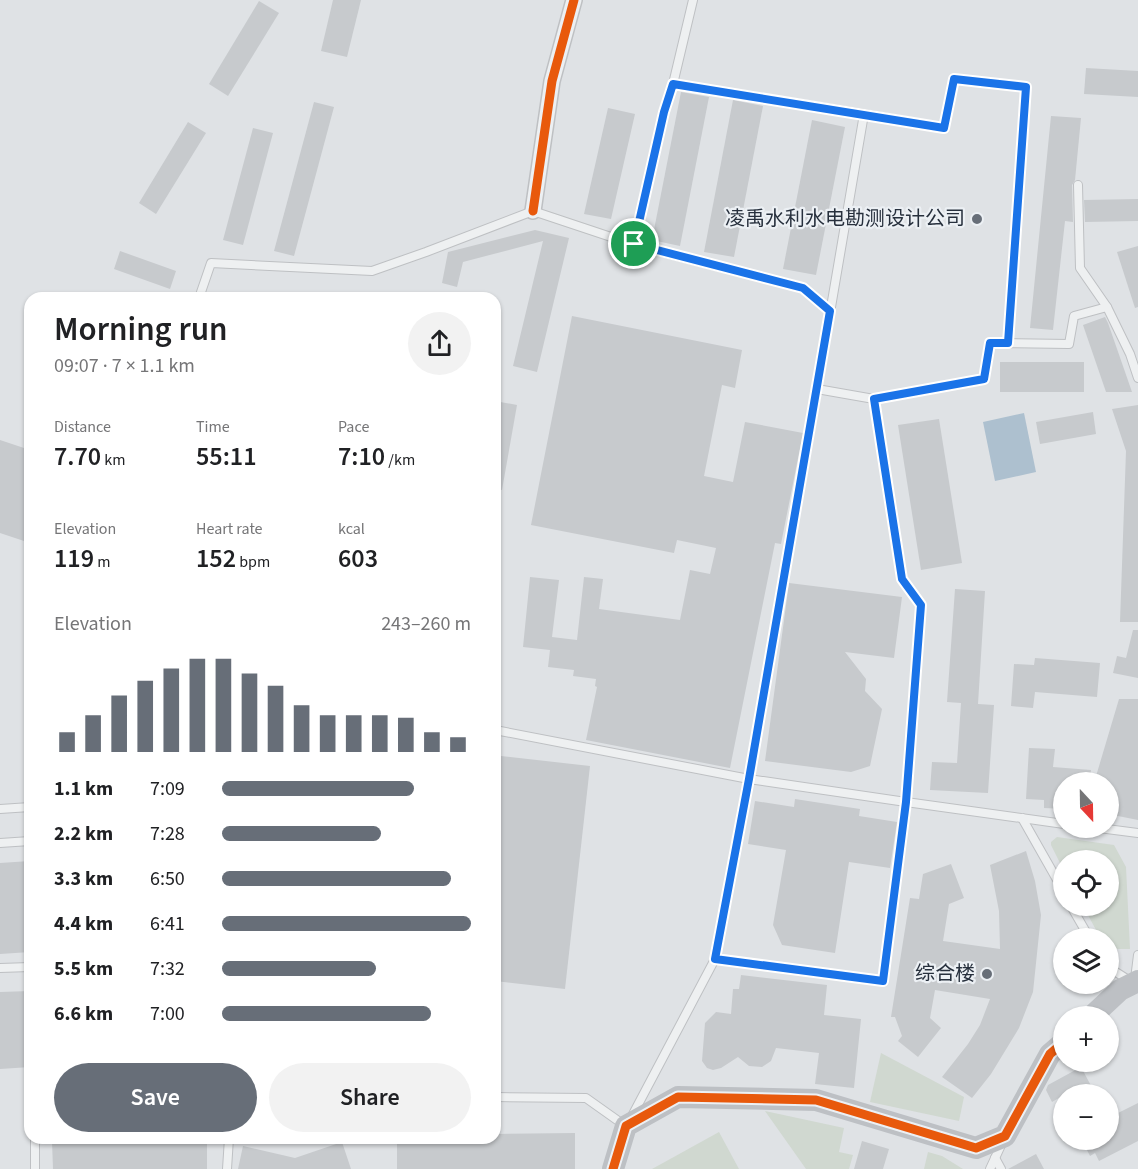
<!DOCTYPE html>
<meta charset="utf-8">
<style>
:root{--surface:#fff;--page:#f2f2f2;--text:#202124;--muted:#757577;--accent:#676e78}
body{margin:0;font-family:"Source Sans 3","Noto Sans SC",sans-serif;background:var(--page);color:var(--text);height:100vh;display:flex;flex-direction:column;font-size:22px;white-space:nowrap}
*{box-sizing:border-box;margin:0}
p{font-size:20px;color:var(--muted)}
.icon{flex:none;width:33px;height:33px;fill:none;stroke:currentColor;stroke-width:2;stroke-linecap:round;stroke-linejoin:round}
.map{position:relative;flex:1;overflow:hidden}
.details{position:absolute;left:24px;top:292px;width:477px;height:852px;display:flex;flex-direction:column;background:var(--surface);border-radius:18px;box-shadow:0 2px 4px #0004}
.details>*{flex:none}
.needle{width:39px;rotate:158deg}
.tools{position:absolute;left:1053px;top:772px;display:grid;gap:12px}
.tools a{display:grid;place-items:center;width:66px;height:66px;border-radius:50%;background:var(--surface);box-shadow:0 2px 4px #0004;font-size:30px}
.pin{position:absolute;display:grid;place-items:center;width:51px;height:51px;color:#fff;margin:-26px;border:3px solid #fff;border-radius:50%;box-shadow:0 2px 6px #0007}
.round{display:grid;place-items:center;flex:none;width:63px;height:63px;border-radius:32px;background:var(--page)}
.summary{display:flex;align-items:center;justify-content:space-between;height:102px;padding:0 30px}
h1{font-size:33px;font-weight:600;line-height:45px}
.metrics{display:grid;grid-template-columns:repeat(3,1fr);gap:9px;height:102px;padding:6px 30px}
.metrics div{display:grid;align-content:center}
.metrics b{font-size:26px;font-weight:600}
.metrics small{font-size:16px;font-weight:400}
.metrics p{font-size:16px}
.chart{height:168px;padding:12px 30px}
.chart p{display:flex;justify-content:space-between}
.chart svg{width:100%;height:108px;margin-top:6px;stroke:var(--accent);stroke-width:6}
.cta{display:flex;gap:12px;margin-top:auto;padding:12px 30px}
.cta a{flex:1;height:69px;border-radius:36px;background:var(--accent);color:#fff;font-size:24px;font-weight:600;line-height:69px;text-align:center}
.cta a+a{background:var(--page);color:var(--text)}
ul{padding:0 30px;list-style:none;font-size:20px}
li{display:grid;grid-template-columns:96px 72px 1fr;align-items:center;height:45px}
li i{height:15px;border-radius:8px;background:var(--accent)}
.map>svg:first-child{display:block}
.green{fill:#d0d8d0}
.water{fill:#adc0cf}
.building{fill:#c7cacd}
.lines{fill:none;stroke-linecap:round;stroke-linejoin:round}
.lane-casing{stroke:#bec0c3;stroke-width:10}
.street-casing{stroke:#bec0c3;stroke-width:18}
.lane{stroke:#eef0f1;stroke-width:8}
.street{stroke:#eef0f1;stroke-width:15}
.secondary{stroke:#bdc0c4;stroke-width:22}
.cycleway-casing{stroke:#ecf0f4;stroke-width:13}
.cycleway{stroke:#e8590c;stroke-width:9}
.route-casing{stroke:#fff;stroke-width:12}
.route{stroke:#1a73e8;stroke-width:8}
.poi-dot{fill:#676e78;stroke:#ecf0f4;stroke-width:2}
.labels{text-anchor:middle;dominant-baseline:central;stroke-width:4.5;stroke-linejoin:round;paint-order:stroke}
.poi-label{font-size:20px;fill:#27303d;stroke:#ecf0f4;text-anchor:end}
</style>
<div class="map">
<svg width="1138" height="1169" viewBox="0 0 1138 1169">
<rect width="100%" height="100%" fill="#dfe2e5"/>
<!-- green -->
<g class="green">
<path d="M1057 837 1114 845 1126 867 1130 949H1109L1108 939H1101L1083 906H1108V861H1064L1063 869 1051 845V842Z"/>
<path d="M881 1053 964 1097 959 1121 870 1102Z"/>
<path d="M765 1111 844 1128 839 1152 853 1155 849 1169H806Z"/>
<path d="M719 1132 739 1169H652Z"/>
<path d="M928 1152 942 1156 963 1169H924Z"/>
</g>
<!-- water -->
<path class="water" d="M1024 413 1036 472 995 481 983 422Z"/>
<!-- building -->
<g class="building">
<path d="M333 0H361L347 57 321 51Z"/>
<path d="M259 1 279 13 228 96 209 84Z"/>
<path d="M1086 68 1138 71V97L1084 94Z"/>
<path d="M681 92 709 97 680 246 652 240Z"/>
<path d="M733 100 763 106 734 257 704 252Z"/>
<path d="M314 102 334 107 294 256 274 251Z"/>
<path d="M608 108 635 114 611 219 584 214Z"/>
<path d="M1051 116 1081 118 1075 180 1072 185 1073 222 1065 221 1053 330 1030 328Z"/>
<path d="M812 120 845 127 816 275 783 269Z"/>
<path d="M188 122 206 133 156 214 139 203Z"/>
<path d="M253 128 273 133 243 245 223 240Z"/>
<path d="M1138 199V221L1085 222 1084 200Z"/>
<path d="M535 230 569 238 537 372 513 366 543 241 463 262 457 287 442 283 448 252Z"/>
<path d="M1138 246V307L1135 308 1117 252Z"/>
<path d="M120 251 176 271 170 289 114 269Z"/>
<path d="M572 316 742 350 735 388 722 385 704 476 733 482 745 422 803 433 781 544 775 543 730 768 586 740 597 687 595 686 596 679 573 676 574 670 548 667 550 650 523 647 530 577 559 580 552 637 577 640 584 577 603 579 599 609 680 620 690 570 710 574 716 548 677 540 674 553 531 525Z"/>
<path d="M1105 317 1108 323 1132 392H1106L1083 325Z"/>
<rect x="1000" y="362" width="84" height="30"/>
<path d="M495 401 517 405 502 490 495 489Z"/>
<path d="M1138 405V622H1120L1126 451 1112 409Z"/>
<path d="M1093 412 1096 434 1040 444 1036 422Z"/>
<path d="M939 419 962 563 921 570 898 425Z"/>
<path d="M0 440 30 450V543L0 533Z"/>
<path d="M789 583 902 597 894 658 845 652 866 679 865 691 882 709 870 766 851 772 765 761Z"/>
<path d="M955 589 985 591 978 704 994 705 988 793 930 790 932 762 957 763 961 703 947 702Z"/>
<path d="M1133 630H1138V678L1113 673 1117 656 1126 658Z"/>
<path d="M1035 658 1100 663 1097 697 1035 692 1033 708 1011 706 1014 664 1034 665Z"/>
<path d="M1119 699H1138V820L1108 814V783H1094Z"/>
<path d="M1029 748 1055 749 1053 767 1091 770 1089 783H1064V809L1044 808V800L1026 799Z"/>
<path d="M501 756 590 766 565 989 495 981V809Z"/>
<path d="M795 799 860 809 859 816 897 822 890 868 849 862 835 953 782 945 773 925 786 850 748 844 755 801 794 807Z"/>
<path d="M1026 851 1035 881 1041 915 1033 992 1019 1028 991 1074 972 1098 942 1077 968 1044 980 1025 990 999 935 990 930 1018 941 1028 918 1057 898 1041 902 1036 895 1017H891L910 898 919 899 923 874 951 864 964 898 949 904 943 941 1000 949 999 911 990 865Z"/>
<path d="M30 861V952L0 954V863Z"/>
<path d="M741 975 827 985 824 1015 861 1019 854 1088 815 1084 819 1053 776 1048 771 1061 762 1067 749 1066 738 1057 721 1068 713 1070 707 1068 702 1061 705 1023 716 1012 731 1014 733 989H739Z"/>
<path d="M30 991V1067L0 1069V992Z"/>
<path d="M1081 1067 1096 1095H1064L1052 1102 1046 1090 1048 1085Z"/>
<path d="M1138 1103V1141L1099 1161 1095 1153 1090 1156 1082 1140H1108V1118Z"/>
<path d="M575 1133V1169H397V1138H495V1134Z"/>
<path d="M207 1139V1169H53L52 1141Z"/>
<path d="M862 1141 889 1149 883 1169H854Z"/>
<path d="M342 1142 351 1169H238L243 1146 295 1158Z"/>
<path d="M1036 1154 1044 1169H1008Z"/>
</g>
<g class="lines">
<!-- lane casing -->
<g class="lane-casing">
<g id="lane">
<path d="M693 0 673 84 864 114"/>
<path d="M1078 185 1080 268 1107 307"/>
<path d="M634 244 664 112 673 84"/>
<path d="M199 298 211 263 372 271 426 252 533 211 638 246 803 288 830 311"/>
<path d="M817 389 864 114 944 128 954 79 1026 87 1008 343"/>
<path d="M495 730 749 779 906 802 883 981 715 959"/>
<path d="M0 809 30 807"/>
<path d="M1022 818 1064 892"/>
<path d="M1064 824 906 802 921 605 902 579 874 399 984 379 990 343 1069 344 1074 316 1107 307 1130 354 1138 378"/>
<path d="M1099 828 1138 833"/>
<path d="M0 843 30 841"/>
<path d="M1071 906 1090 939"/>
<path d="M1108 967 1130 981"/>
<path d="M0 968 30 967"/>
<path d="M1135 979 1138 955"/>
<path d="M495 1097 586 1098 624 1125"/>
<path d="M632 1116 715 959 749 779 817 389 874 399"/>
<path d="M35 1138V1169"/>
<path d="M995 1158 1001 1169"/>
<path d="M227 1169 229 1138"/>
<path d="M990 1169 1002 1143"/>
</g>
</g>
<!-- street casing -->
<g class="street-casing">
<path id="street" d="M533 211 552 81 574 0"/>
</g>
<!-- lane -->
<use href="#lane" class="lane"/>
<!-- street -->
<use href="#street" class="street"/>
<!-- secondary -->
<g class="secondary">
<path d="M1091 1017 1120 990 1138 981"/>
<path d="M613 1169 626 1126 678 1097 816 1100 976 1148 1005 1136 1050 1054 1064 1042"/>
</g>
<!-- cycleway casing -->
<g class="cycleway-casing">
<g id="cycleway">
<path d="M533 211 552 81 574 0"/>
<path d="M613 1169 626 1126 678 1097 816 1100 976 1148 1005 1136 1050 1054 1064 1042"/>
</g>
</g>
<!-- cycleway -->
<use href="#cycleway" class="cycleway"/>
</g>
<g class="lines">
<!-- route casing -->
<g class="route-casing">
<path id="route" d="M954 79 1026 87 1008 343H990L984 379 874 399 902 579 921 605 906 802 883 981 715 959 749 779 830 311 803 288 634 244 664 112 673 84 944 128Z"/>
</g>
<!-- route -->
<use href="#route" class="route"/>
</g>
<!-- markers -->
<g class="poi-dot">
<circle cx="977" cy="219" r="6"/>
<circle cx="987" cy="974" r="6"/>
</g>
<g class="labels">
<!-- poi labels -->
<g class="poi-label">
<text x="965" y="219">凌禹水利水电勘测设计公司</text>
<text x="975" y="974">综合楼</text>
</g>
</g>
</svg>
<div class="tools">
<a><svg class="needle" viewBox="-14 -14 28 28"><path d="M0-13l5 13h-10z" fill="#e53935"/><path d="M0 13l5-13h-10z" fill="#757577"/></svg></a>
<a><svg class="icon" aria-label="locate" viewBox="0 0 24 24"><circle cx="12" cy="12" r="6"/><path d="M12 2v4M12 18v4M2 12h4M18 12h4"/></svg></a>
<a><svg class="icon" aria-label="layers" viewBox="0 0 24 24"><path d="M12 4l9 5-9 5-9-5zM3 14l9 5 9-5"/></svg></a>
<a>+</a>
<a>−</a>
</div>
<div class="pin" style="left:634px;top:244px;background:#1e9e55"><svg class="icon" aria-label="arrive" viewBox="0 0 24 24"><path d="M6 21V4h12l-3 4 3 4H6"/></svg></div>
<section class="details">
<div class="summary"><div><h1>Morning run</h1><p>09:07 · 7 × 1.1 km</p></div><a class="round"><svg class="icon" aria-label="share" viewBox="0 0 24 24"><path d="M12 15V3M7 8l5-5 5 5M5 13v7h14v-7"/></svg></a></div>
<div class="metrics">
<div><p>Distance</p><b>7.70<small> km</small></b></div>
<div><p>Time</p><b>55:11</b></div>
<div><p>Pace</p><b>7:10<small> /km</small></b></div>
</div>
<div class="metrics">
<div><p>Elevation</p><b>119<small> m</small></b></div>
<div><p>Heart rate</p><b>152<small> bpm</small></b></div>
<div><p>kcal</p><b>603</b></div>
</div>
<div class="chart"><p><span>Elevation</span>243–260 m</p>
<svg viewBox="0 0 160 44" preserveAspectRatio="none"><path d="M5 44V36M15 44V29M25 44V21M35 44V15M45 44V10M55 44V6M65 44V6M75 44V12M85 44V17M95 44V25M105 44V29M115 44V29M125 44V29M135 44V30M145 44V36M155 44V38"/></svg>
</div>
<ul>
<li><b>1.1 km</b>7:09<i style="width:77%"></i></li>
<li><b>2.2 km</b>7:28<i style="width:64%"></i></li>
<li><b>3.3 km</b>6:50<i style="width:92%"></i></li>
<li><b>4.4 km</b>6:41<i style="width:100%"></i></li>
<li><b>5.5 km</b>7:32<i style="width:62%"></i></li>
<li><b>6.6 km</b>7:00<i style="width:84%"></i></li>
</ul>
<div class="cta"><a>Save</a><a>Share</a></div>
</section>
</div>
